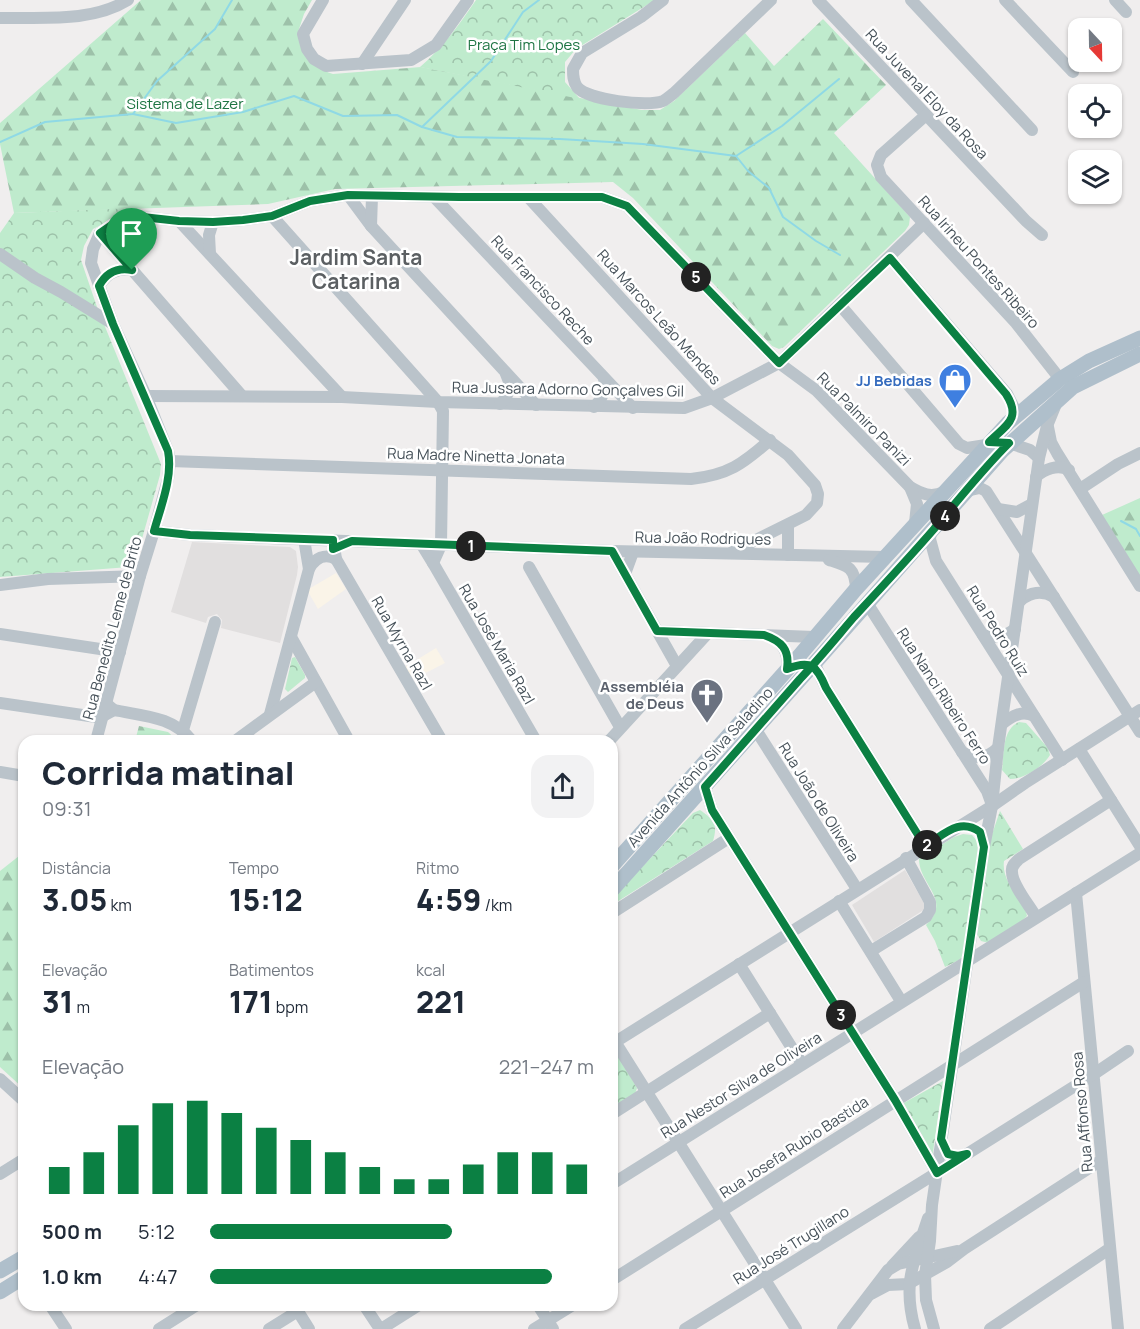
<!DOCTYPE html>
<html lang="pt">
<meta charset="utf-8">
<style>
:root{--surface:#fff;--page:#f2f2f3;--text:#1f2937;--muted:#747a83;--accent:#0b8043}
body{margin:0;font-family:Manrope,sans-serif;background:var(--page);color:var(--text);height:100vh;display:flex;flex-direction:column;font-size:22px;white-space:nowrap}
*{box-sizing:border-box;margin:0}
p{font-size:20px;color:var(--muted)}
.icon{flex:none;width:33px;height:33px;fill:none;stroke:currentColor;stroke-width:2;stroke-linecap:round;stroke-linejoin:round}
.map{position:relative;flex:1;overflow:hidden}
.details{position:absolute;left:18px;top:735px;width:600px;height:576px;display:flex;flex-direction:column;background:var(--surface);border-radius:18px;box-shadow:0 2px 4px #0004}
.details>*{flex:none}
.needle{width:39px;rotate:158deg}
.tools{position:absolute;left:1068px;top:18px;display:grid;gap:12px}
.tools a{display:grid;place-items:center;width:54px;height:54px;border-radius:12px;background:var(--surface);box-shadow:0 2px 4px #0004;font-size:30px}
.pin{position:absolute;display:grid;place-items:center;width:51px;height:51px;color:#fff;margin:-62px -26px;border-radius:50% 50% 50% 0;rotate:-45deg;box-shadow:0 0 6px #0007}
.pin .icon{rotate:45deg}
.km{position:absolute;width:30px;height:30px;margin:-15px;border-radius:50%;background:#222;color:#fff;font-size:16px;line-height:30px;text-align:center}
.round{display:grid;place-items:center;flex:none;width:63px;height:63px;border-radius:18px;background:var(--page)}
.head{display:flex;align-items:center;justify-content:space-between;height:102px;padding:0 24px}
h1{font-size:33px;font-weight:800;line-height:45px}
.figures{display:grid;grid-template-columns:repeat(3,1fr);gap:9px;height:102px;padding:6px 24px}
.figures div{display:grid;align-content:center}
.figures b{font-size:30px;font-weight:800}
.figures small{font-size:16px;font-weight:400}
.figures p{font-size:16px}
.chart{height:168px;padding:12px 24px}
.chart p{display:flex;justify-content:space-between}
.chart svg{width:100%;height:108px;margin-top:6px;stroke:var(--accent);stroke-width:6}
ul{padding:0 24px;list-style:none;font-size:20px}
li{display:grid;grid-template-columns:96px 72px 1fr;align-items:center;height:45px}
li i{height:15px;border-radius:8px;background:var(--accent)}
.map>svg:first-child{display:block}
.commercial{fill:#faf4e8}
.education{fill:#e1dfdf}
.forest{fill:url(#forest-firs)}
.park{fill:url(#park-crowns)}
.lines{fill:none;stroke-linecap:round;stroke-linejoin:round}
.stream{stroke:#8fd9e5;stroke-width:2}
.minor{stroke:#bac3ca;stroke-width:12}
.major{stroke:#afbfcb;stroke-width:15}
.route-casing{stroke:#fff;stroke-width:12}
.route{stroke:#0b8043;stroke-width:8}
.labels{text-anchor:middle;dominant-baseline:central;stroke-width:5;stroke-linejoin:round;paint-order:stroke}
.park-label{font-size:15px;fill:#1e7543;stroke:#fff}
.street-label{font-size:15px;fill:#47525a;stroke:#fff}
.shop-label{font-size:15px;font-weight:bold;fill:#366cbe;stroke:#fff;text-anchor:end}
.worship-label{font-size:15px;font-weight:bold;fill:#5b616d;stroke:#fff;text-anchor:end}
.district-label{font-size:21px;font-weight:bold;fill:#5b5f62;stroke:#fff}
</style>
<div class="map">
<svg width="1140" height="1329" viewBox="0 0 1140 1329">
<defs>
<pattern id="forest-firs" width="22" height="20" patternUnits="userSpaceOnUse" patternTransform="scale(1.5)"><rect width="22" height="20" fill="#bfebcd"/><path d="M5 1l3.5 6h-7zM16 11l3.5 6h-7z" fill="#9dc1a9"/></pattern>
<pattern id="park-crowns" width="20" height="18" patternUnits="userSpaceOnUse" patternTransform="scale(1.5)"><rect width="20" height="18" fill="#bfebcd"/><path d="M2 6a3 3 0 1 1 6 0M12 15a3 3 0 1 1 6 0" fill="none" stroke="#9dc1a9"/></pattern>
</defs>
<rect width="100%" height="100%" fill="#f0eeee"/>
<!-- commercial -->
<g class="commercial">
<path d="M336 573 346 589 318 609 307 590Z"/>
<path d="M436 648 445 663 414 679 405 667Z"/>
</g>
<!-- education -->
<g class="education">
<path d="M192 542 290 547 296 551 298 567 297 575 280 643 221 628 222 620 217 614 208 617 206 623 171 612Z"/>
<path d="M905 870 924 903 925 909 874 942 852 905Z"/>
</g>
<!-- forest -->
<g class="forest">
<path d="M141 0H312L304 14 298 32C308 54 308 66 333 74L421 67 642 110H660L674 101 745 33 774 66 823 19 886 85 834 133 910 217 909 225 905 231 784 347 779 349 772 346 633 198 613 182 335 189 268 204 14 213 0 144V123Z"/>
<path d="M1140 498V577L1102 515Z"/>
<path d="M139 726 168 732 178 741H135Z"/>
<path d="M24 852V1089L0 1067V871Z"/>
</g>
<!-- park -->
<g class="park">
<path d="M476 0H655L576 49 565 62V82L580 99 420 67C443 47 459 25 476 0Z"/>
<path d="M136 208 93 229 84 246 81 260 97 307 161 464 160 475 136 560 129 567 0 577V233L14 213Z"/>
<path d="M295 657 305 675V678L288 692 285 689 292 658Z"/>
<path d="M1019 722 1026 723 1048 748 1050 755C1043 767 1024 779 1010 779L1002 770C1004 754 1002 729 1019 722Z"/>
<path d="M700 810C714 820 718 824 713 841L612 905V899L693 813Z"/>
<path d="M1000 811 1023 849 1004 861C1001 884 1023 895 1027 916L1020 923 989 943 981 941 977 934 990 840Z"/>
<path d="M963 834 972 835 977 841 978 851 964 951 961 959 945 967 935 941 926 925C953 900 919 885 919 859L954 837Z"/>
<path d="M612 1052 618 1055 637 1088 635 1094 612 1108Z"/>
<path d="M943 1081 932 1159 902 1104Z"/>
</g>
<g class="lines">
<!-- stream -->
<g class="stream">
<path d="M133 114 176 123 243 112 294 96 343 116 397 115 422 127 457 137 560 139 643 144 736 156 782 126 839 79"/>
<path d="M422 127 491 61 523 12 539 0"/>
<path d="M0 142 45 122 133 114 157 81 215 29 232 0"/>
<path d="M736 156 748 171 769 188 783 217 816 241 840 255"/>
<path d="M1121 521 1136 529 1140 536"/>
</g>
<!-- minor -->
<g class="minor">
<path d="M323 0 303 34 307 49 314 59 326 66 411 60 436 45 468 0"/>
<path d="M663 0 641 17 582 53 573 69C573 75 573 81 577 87 587 100 648 107 663 101 667 99 671 95 674 93L771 0"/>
<path d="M818 0 1026 221 1042 235"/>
<path d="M911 0 1032 130"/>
<path d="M1005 0 1073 72"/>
<path d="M1115 0 1126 12"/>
<path d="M0 18C42 17 91 23 128 0"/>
<path d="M362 64 405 0"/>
<path d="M926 115 881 155 877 165 881 177 1016 323 1060 379"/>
<path d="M348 195 371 226 536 405"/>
<path d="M434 197 633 408"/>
<path d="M528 197 712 398 788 455 815 485 818 494 817 503 806 515 732 552"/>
<path d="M272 216 438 402 443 411 441 545 433 563 422 545"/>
<path d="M179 221 342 397"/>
<path d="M371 226 372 196"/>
<path d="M100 233 113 224 133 216 179 221 213 222 243 220 272 216 310 201 348 195 460 197H602L627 206 779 363 817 391 910 487C922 494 931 498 944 492"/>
<path d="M100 233 242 396"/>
<path d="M0 254 35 278 61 292 113 324"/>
<path d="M210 254 209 235 213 222"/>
<path d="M890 258 1007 394 1014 408 1012 419"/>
<path d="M99 286C107 273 117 268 132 270"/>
<path d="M840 305 959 444 967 448 986 445"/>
<path d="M146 396 342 397 438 402 684 408 712 398 779 363 924 223"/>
<path d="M500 404C510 394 512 386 506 374"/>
<path d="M594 407C603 398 606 390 604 378"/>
<path d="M1048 427 1051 442 1057 453 1140 586"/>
<path d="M1009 443 1030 450 1039 458"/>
<path d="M170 461 691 479C728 475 743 464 770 440"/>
<path d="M1036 477C1044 469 1058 464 1069 470"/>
<path d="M910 487 917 504 915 523"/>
<path d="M1080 489 1118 464 1140 453"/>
<path d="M966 491 980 488 986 491 1140 732"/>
<path d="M998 509 1017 512 1032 504"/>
<path d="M788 525V555"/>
<path d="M154 531 190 535 612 551 885 557"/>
<path d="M931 532 930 539 936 561 1062 760"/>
<path d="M333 540 336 559 442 741"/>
<path d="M305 545 309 569"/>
<path d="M612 551 625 574 633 552"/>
<path d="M829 560C848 566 855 567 856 589"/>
<path d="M433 563 536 741"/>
<path d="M529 567 620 727"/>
<path d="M625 574 677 666"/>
<path d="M0 585 48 579 140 576"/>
<path d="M1020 601C1030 592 1042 590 1054 597"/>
<path d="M867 603 987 791 992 805"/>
<path d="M658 631 814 637"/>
<path d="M0 634 120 652"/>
<path d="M983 635C995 639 1005 637 1015 629"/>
<path d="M768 636C783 642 789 652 787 669"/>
<path d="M291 637 349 741"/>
<path d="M812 666 817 669 826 688 925 846"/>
<path d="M0 703 96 717 103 716 114 710"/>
<path d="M108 705 114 710C142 716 173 716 192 741"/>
<path d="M270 714 309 569C315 558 325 553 336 559"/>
<path d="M1002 724C1012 716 1022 710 1034 716"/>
<path d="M183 730 215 622"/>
<path d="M756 730 857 889"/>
<path d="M96 741 140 576 154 531 168 479 170 461 168 451 146 396 113 324 91 263 93 249 100 233"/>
<path d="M235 741 316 682"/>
<path d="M609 741 708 633"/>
<path d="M1079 749 1140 846"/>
<path d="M962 752C977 760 986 759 998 748"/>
<path d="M0 772 24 776"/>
<path d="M705 787 712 810 895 1100 937 1173"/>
<path d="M1076 893 1118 1329"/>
<path d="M839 901 901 1001"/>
<path d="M612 913 729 838"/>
<path d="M1036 917C1030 906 1012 885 1012 872 1011 866 1015 863 1019 859L1111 800"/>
<path d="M871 951 926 917 930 910V902L906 858"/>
<path d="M739 964 802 1064"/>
<path d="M612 1037 796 1329"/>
<path d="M612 1044 992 806 1025 783 1140 710"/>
<path d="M0 1079 24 1101"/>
<path d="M612 1114 770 1013"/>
<path d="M0 1174 24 1159"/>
<path d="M612 1184 1140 853"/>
<path d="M892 1266 919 1237"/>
<path d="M612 1280 1084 982"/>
<path d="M871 1294 888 1285 908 1284 947 1262 964 1249 1100 1161"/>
<path d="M50 1305 66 1329"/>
<path d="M294 1305 309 1329"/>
<path d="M364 1305 380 1329"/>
<path d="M538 1305 553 1329"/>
<path d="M159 1329 197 1305"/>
<path d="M269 1329 298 1311"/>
<path d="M381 1329 419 1305"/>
<path d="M534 1329 573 1305"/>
<path d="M685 1329 967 1154 1094 1074 1128 1051"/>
<path d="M843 1329 888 1270 898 1264 957 1251"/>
<path d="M915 1329C902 1283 914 1261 928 1218"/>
<path d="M934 1329 926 1300 925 1275 930 1241 932 1205 984 847 992 806 998 748 1039 458 1047 426 1056 404"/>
<path d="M990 1329 1109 1249"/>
</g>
<!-- major -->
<g class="major">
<path d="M612 866 794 662 856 589 1008 423 1060 379 1089 361 1140 338"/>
<path d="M612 890 821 656 1002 451 1073 387 1140 354"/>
<path d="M0 1271 24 1257"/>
<path d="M0 1292 24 1277"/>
</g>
</g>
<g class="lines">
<!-- route casing -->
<g class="route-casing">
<path id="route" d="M132 270C117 267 106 273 99 286L113 324 168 451C173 477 161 506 154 531L190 535 333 540V549L352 541 612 551 657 631 764 635C781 641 790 649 787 669 811 659 817 666 826 688L925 846C944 835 959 817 980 832L984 847 941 1139 948 1154 958 1156 967 1154 937 1173 895 1100 712 810 705 787 800 679C819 659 836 638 854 617 881 588 908 559 934 529 958 500 982 470 1009 443L989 442C1006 425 1022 419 1006 394L890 258 779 363 627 206 602 197H459L348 195 310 201 272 216 243 220 213 222 179 221 133 216 113 224 100 233 132 270"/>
</g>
<!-- route -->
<use href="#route" class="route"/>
</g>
<!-- icons -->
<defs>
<g id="shop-pin" transform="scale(1.725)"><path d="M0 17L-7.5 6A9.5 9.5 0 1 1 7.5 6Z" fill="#3f7fe0" stroke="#fff"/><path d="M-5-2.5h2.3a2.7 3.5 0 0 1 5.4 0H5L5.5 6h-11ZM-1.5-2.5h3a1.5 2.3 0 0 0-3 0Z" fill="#fff"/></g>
<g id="church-pin" transform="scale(1.725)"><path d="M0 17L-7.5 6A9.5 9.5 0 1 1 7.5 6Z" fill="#6b7280" stroke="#fff"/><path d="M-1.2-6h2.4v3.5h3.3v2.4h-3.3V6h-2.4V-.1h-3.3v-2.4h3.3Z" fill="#fff"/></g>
</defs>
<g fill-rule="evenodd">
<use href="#shop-pin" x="955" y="380"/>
<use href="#church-pin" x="707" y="695"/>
</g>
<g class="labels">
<!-- park labels -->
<g class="park-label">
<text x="524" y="44">Praça Tim Lopes</text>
<text x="185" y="103">Sistema de Lazer</text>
</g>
<!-- street labels -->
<g class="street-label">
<text transform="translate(927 94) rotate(47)">Rua Juvenal Eloy da Rosa</text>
<text transform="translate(979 262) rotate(48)">Rua Irineu Pontes Ribeiro</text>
<text transform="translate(543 290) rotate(47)">Rua Francisco Reche</text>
<text transform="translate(659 317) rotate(48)">Rua Marcos Leão Mendes</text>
<text transform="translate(568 389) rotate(1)">Rua Jussara Adorno Gonçalves Gil</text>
<text transform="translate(864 419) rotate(45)">Rua Palmiro Panizi</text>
<text transform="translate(476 456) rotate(2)">Rua Madre Ninetta Jonata</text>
<text transform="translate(703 538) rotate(1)">Rua João Rodrigues</text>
<text transform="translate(112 628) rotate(-75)">Rua Benedito Leme de Brito</text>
<text transform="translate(998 631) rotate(58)">Rua Pedro Ruiz</text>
<text transform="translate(402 643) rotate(60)">Rua Myrna Razl</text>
<text transform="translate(497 644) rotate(60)">Rua José Maria Razl</text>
<text transform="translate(944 696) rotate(57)">Rua Nanci Ribeiro Ferro</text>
<text transform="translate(700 767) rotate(-48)">Avenida Antônio Silva Saladino</text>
<text transform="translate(819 802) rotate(58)">Rua João de Oliveira</text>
<text transform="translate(741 1085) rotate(-32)">Rua Nestor Silva de Oliveira</text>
<text transform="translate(1082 1112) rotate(-95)">Rua Affonso Rosa</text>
<text transform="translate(794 1147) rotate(-33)">Rua Josefa Rubio Bastida</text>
<text transform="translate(791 1245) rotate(-32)">Rua José Trugillano</text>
</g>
<!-- shop labels -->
<g class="shop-label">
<text x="932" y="380">JJ Bebidas</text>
</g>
<!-- worship labels -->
<g class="worship-label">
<text x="684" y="686">Assembléia<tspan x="684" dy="17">de Deus</tspan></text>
</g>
<!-- district labels -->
<g class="district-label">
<text x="356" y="257">Jardim Santa<tspan x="356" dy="24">Catarina</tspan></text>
</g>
</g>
</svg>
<div class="tools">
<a><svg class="needle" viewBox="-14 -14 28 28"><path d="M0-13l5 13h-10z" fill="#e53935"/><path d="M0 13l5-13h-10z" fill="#747a83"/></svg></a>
<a><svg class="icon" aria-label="locate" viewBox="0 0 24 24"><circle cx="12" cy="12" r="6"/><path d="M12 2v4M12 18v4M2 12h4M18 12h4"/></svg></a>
<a><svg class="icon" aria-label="layers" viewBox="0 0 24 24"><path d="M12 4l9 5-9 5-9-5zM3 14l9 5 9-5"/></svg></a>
</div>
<div class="pin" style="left:132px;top:270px;background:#1e9e55"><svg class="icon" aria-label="arrive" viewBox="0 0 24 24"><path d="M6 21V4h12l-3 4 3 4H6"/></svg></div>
<b class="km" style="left:471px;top:546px">1</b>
<b class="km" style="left:927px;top:845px">2</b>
<b class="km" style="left:841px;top:1015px">3</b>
<b class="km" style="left:945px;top:516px">4</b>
<b class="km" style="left:696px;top:277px">5</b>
<section class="details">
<div class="head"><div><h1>Corrida matinal</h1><p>09:31</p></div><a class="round"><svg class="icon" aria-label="share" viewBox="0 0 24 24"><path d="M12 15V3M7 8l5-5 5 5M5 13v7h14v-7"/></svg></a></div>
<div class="figures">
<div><p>Distância</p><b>3.05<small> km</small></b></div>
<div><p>Tempo</p><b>15:12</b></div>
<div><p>Ritmo</p><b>4:59<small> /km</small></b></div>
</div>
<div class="figures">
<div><p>Elevação</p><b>31<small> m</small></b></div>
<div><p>Batimentos</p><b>171<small> bpm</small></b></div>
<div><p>kcal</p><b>221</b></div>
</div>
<div class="chart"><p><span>Elevação</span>221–247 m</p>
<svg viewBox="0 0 160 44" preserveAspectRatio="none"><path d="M5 44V33M15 44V27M25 44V16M35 44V7M45 44V6M55 44V11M65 44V17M75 44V22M85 44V27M95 44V33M105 44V38M115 44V38M125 44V32M135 44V27M145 44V27M155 44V32"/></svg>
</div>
<ul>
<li><b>500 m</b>5:12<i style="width:63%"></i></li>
<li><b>1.0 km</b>4:47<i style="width:89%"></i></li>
</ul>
</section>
</div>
